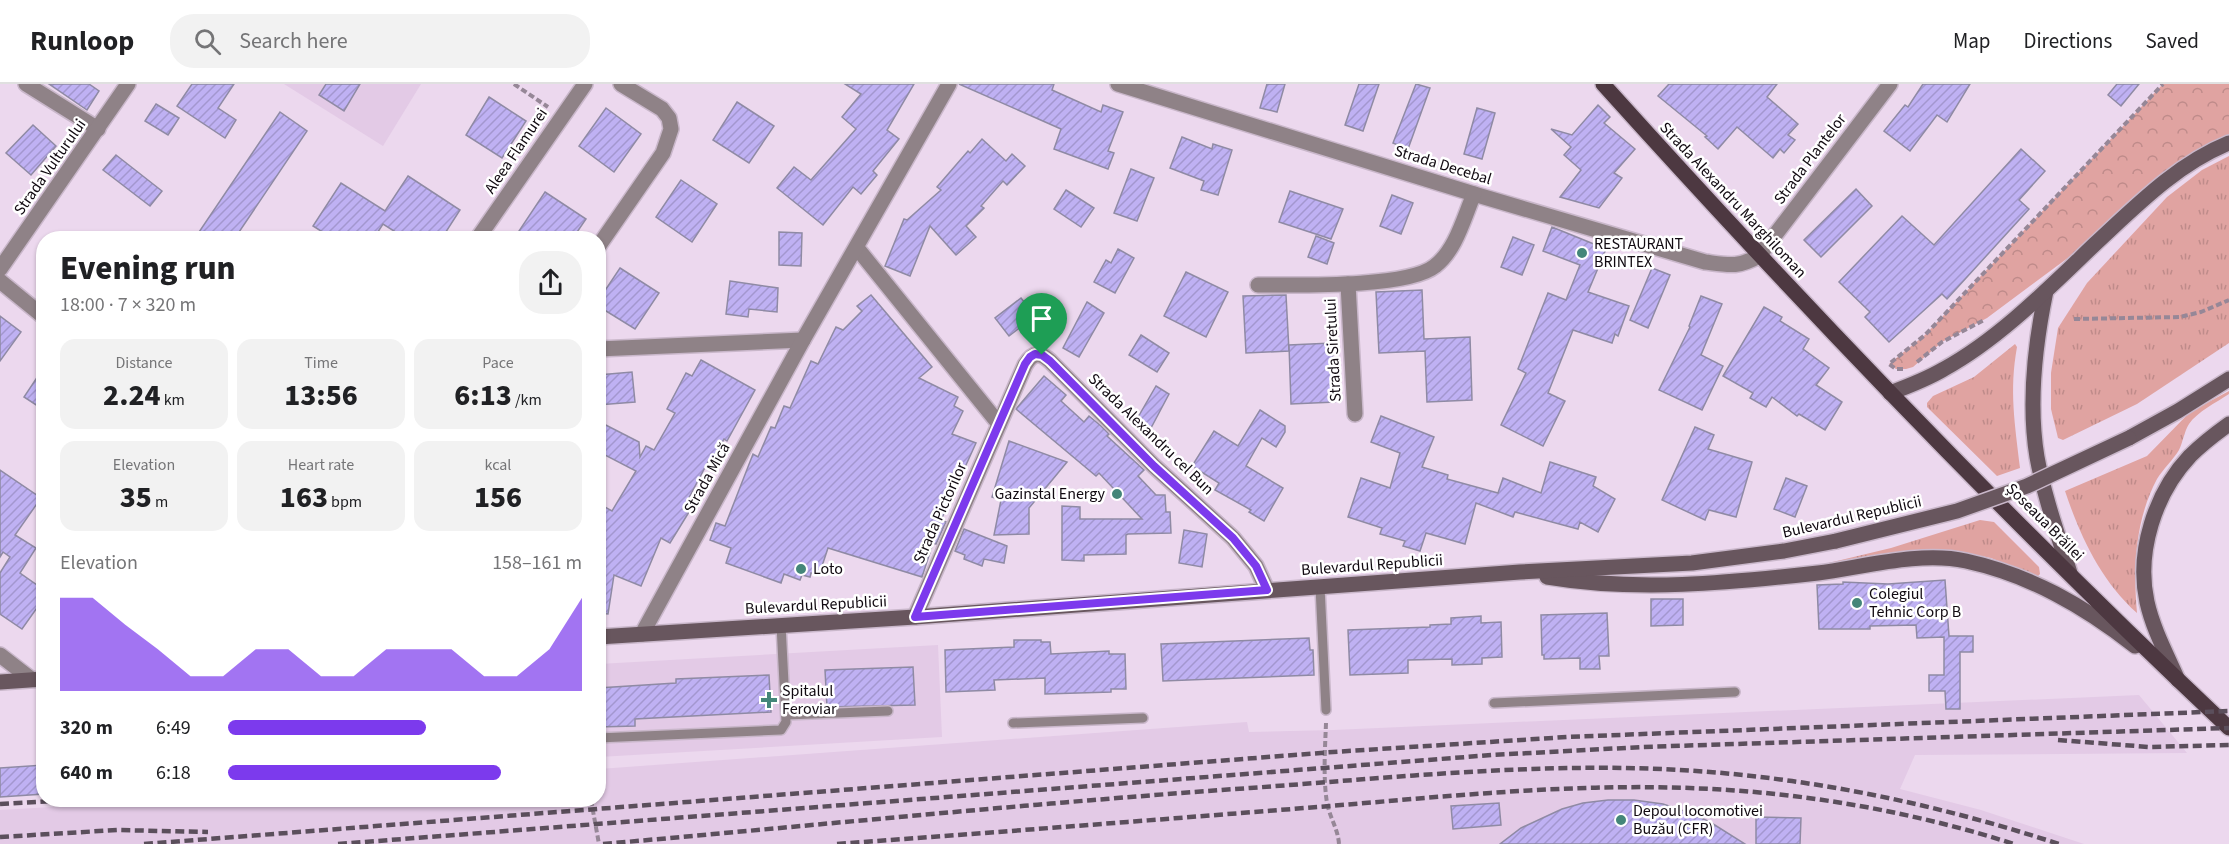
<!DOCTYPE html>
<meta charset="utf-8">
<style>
:root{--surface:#fff;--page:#f2f2f2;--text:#202124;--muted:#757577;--line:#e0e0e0;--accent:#7c3aed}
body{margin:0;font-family:"Source Sans 3",sans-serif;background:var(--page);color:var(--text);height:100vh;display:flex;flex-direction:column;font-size:22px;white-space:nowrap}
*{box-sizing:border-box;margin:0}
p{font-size:20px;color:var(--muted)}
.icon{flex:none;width:33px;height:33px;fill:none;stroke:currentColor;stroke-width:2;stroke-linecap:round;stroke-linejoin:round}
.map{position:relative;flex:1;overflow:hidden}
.drawer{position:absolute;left:36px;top:147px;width:570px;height:576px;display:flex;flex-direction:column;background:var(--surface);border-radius:24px;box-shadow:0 2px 4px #0004}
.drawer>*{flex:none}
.pin{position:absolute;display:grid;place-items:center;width:51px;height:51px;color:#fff;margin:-62px -26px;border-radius:50% 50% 50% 0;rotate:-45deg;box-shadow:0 0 6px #0007}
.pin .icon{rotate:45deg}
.round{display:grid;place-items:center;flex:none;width:63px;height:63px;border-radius:24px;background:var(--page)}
.head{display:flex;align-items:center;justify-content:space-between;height:102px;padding:0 24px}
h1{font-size:33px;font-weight:800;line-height:45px}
.stats{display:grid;grid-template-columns:repeat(3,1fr);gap:9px;height:102px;padding:6px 24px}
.stats div{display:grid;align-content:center;border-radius:15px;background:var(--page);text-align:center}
.stats b{font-size:30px;font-weight:800}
.stats small{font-size:16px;font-weight:400}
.stats p{font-size:16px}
.chart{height:168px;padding:12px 24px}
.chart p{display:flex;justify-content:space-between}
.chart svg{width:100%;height:108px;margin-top:6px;fill:var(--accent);opacity:.7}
ul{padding:0 24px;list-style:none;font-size:20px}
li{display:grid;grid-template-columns:96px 72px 1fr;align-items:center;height:45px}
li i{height:15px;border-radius:8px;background:var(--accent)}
header{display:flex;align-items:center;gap:36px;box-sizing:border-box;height:84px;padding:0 30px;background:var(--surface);border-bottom:2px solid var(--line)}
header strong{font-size:28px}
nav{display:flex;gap:33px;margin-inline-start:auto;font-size:21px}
.search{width:420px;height:54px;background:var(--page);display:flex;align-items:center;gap:15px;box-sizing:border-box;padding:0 21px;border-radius:24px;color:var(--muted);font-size:22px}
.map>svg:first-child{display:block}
.built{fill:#e3cae6}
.grass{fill:url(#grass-tufts)}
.park{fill:url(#park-crowns)}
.building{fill:url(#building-hatch);stroke:#8f8aa4;stroke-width:1.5}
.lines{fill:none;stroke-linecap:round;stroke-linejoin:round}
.service-casing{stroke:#c9b7ca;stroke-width:12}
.minor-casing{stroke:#c9b7ca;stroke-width:18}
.secondary-casing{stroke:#c9b7ca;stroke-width:18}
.primary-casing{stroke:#c9b7ca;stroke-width:18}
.path{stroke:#968797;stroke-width:4;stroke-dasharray:6 3;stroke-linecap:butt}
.service{stroke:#8f8287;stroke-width:9}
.minor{stroke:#8f8287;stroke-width:15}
.secondary{stroke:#68565e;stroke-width:15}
.primary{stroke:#4d3841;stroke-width:15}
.rail{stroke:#5b4f5c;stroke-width:4.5;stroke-dasharray:9 4.5;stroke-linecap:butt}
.secondary-bridge-casing{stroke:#c9b7ca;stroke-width:18;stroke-linecap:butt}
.secondary-bridge{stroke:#68565e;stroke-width:15}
.route-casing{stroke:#fff;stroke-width:12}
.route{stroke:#7c3aed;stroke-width:8}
.poi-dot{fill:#448679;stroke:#fff;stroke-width:2}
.labels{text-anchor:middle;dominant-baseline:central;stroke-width:5;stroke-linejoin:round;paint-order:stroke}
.street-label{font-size:16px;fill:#100910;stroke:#fff}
.poi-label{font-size:16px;fill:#100910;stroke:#fff;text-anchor:start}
</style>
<header>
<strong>Runloop</strong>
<div class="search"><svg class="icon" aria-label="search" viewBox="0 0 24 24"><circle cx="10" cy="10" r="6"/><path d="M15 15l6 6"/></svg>Search here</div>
<nav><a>Map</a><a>Directions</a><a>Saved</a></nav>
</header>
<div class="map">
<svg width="2229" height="760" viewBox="0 0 2229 760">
<defs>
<pattern id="grass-tufts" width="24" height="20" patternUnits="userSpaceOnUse" patternTransform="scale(1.5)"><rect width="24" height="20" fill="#e0a3a1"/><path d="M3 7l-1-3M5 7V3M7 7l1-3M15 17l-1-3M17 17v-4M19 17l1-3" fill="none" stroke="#bf8b8a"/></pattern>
<pattern id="park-crowns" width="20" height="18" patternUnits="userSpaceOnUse" patternTransform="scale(1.5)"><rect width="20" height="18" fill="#e0a3a1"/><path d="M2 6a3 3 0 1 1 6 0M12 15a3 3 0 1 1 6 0" fill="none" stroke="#bf8b8a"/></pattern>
<pattern id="building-hatch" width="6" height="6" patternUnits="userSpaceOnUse" patternTransform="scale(1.5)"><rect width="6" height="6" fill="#bfb1f3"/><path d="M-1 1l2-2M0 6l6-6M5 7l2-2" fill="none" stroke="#a397cf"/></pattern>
</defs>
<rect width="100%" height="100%" fill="#ecd8ee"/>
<!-- built -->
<g class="built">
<path d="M284 0H421L383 62Z"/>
<path d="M938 561 942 653 599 673V580Z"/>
<path d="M2139 611 2187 669 1915 671 1900 705 1981 726 2084 760H0V726L86 721 87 716H598L599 685 1247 638 1249 648 1333 646Z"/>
</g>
<!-- grass -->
<g class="grass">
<path d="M2229 72V259L2137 320 2063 356 2058 354 2051 325V289L2058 244 2087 199 2167 113 2202 86Z"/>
<path d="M2015 260 2017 263C2009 307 2015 340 2020 384L1997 392 1927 323V319L1933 312 1974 293Z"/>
<path d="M2229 307V310C2217 318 2197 328 2189 340 2184 348 2183 358 2179 366 2173 376 2163 385 2157 395 2135 436 2133 484 2137 529 2101 497 2080 452 2065 407L2147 372 2190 328Z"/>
<path d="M1980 436 1994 438 2039 483 2040 490 2037 493 1991 474 1950 466 1919 467 1816 482 1891 464Z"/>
</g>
<!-- park -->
<path class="park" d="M2163 0H2229V59L2127 130 1987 234 1942 258 1913 283 1906 285H1896L1889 280 1925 251Z"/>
<!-- building -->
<g class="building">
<path d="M49 0H89L99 7 87 26Z"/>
<path d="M192 0H234L218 24 236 36 225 54 177 22Z"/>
<path d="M326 0H360L344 27 319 11Z"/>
<path d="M845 0H914L887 46 899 55 873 87 877 91 861 110 853 103 823 141 777 104 794 83 811 96 856 45 842 33 861 10Z"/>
<path d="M959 0H1054L1052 6 1101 28 1103 21 1123 28 1108 67 1114 69 1108 85 1054 65 1061 45Z"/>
<path d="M1267 0H1285L1277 28 1260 24Z"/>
<path d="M1359 0H1379L1363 47 1345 41Z"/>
<path d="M1416 0 1430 4 1408 65 1393 59Z"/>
<path d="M1669 0H1777L1767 13 1798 40 1788 51 1795 56 1784 69 1780 65 1773 74 1737 43 1718 65 1705 53 1707 52 1658 12Z"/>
<path d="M1923 0H1970L1947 38 1937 31 1910 67 1884 47 1905 21 1908 23Z"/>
<path d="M2117 0H2139L2121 22 2108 11Z"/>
<path d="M489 13 526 37 502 74 466 51Z"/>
<path d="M737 18 774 42 749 79 713 56Z"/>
<path d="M156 20 179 34 168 51 145 37Z"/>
<path d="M1598 21 1610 33 1604 39 1635 65 1614 89 1622 94 1599 124 1560 113 1581 86 1564 71 1571 63 1551 45 1572 51Z"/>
<path d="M606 24 641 50 614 88 579 62Z"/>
<path d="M1477 24 1495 29 1482 75 1464 70Z"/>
<path d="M280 28 307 47 235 154H195Z"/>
<path d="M33 41 56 62 31 91 6 69Z"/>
<path d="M1182 53 1212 65 1213 60 1232 66 1218 111 1201 106 1204 97 1170 84Z"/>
<path d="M982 55 1006 77 1012 70 1025 82 1007 101 1003 97 981 122 984 124 966 142 976 153 956 171 930 142 910 192 885 182 904 135 907 136 941 106 937 103 968 67 970 69Z"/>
<path d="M2021 65 2045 87 2019 116 2029 125 1947 215 1942 210 1889 258 1865 233 1870 228 1839 198 1902 132 1934 161Z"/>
<path d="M116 71 162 107 150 122 103 86Z"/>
<path d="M1131 85 1154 94 1137 137 1114 129Z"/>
<path d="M408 92 460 126 442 154H405L383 140 374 154H332L313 142 341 99 385 127Z"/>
<path d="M681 96 717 120 692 158 656 133Z"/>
<path d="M1856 105 1872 122 1821 173 1804 156Z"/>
<path d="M1066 106 1094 124 1081 143 1054 125Z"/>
<path d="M1290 107 1343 125 1331 155 1279 138Z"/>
<path d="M545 108 586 135 573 154H530L519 147Z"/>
<path d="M1392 111 1413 119 1401 150 1380 142Z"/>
<path d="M1552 143 1606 165 1588 208 1629 222 1618 252 1615 250 1612 259 1573 246 1548 309 1565 317 1543 362 1501 341 1526 289 1518 285 1548 209 1566 216 1580 181 1543 167Z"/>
<path d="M779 148 802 149 801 182 779 181Z"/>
<path d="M1316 152 1334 159 1327 180 1308 173Z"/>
<path d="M1513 153 1534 161 1522 191 1501 183Z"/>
<path d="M1118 165 1134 174 1115 209 1094 198 1106 176 1111 179Z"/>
<path d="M620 184 659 209 635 245 598 222V217Z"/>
<path d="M1652 184 1670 191 1648 244 1630 236Z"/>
<path d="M1186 188 1228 208 1206 253 1164 232Z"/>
<path d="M730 197 778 204 777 228 749 225 748 233 726 230Z"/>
<path d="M1422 206 1424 255 1470 253 1472 316 1427 318 1425 267 1379 269 1376 208Z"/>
<path d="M871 211 932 283 919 294 958 313 954 322 963 327 952 350 976 359 941 436 946 438 936 460 933 459 922 493 828 464 819 491 811 489 810 493 802 491 800 496 784 490 781 499 726 479 731 464 710 456 716 439 725 442 753 370 758 373 771 343 775 344 784 322 790 324 811 277 818 280 836 243 843 246 862 227 857 222Z"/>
<path d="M1286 211 1289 267 1246 269 1243 212Z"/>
<path d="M1701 212 1722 220 1701 271 1723 282 1702 326 1659 306 1690 243 1689 242Z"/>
<path d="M1021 214 1035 232 1009 252 995 234Z"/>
<path d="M1087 218 1104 229 1079 273 1063 264Z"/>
<path d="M1764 223 1782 233 1780 237 1809 255 1803 265 1829 284 1816 301 1842 318 1825 346 1799 330 1797 332 1772 313 1766 323 1750 314 1753 309 1723 292Z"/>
<path d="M0 232 21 248 0 277Z"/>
<path d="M1141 251 1169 269 1157 288 1129 271Z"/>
<path d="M1332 259 1335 318 1291 320 1289 261Z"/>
<path d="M701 276 755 306 727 357 724 355 711 377 709 376 683 425 689 428 670 459 661 454 641 502 614 491 608 530 598 529V419L612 427 636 387 601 369 605 361 598 358V337L639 358 640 373 646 362 654 366 675 329 667 325 686 289 692 292Z"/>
<path d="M44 283V326L24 313Z"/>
<path d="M632 288 635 318 598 321V291Z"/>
<path d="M1044 292 1066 311 1061 317 1084 338 1089 332 1101 342 1109 350 1107 352 1144 386 1138 392 1156 411H1165L1166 428H1170L1171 449 1128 450 1126 451V470L1084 471V477L1062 476V422L1080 423V435H1142L1099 389 1096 392 1016 325Z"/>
<path d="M1156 302 1169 310 1151 344 1137 335Z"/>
<path d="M1260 326 1285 342V348L1276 363 1262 354 1246 382 1283 404 1264 437 1249 428 1251 426 1215 406 1219 399 1192 382 1214 347 1238 362Z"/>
<path d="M1381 332 1434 353 1422 383 1448 391 1447 395 1498 409 1503 394 1541 409 1550 378 1596 393 1593 402 1615 415 1598 448 1580 438 1578 445 1515 428 1513 433 1476 419 1465 460 1426 449 1420 467 1403 462 1405 457 1380 450 1382 444 1348 433 1361 394 1390 404 1400 369 1371 358Z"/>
<path d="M1695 343 1714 351 1708 365 1752 378 1736 433 1709 426 1705 436 1662 416Z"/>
<path d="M1009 357 1067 378 1029 424V450L994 451 1001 416 992 413Z"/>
<path d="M0 386 41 414 15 451 36 464 20 489 44 506V514L22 545 0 530V489L10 473 3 468 0 473Z"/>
<path d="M1786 394 1807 402 1795 433 1774 425Z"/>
<path d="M964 445 1007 462 1004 479 984 475 982 482 964 475 965 471 955 467Z"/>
<path d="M1184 446 1207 450 1202 483 1179 479Z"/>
<path d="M1945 496 1949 552H1973V568H1960V625H1946L1945 607H1929V591H1944V553L1917 554 1916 541 1870 542V545H1819L1817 501 1843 500V498L1888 500Z"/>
<path d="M1651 515H1683V541L1651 542Z"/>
<path d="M1607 529 1609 572H1599L1600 585H1580V574L1544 575V571H1542L1541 531Z"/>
<path d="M1481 532V539L1501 538 1502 573 1482 574V580L1452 581V575L1408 576V589L1350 591 1348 546 1430 543V541L1451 540V534Z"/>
<path d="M1309 554 1310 566H1313L1314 591 1163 597 1161 560Z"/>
<path d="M1014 556H1041V558H1050L1051 570 1109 567V570H1125L1126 605H1111V608L1045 610V594L994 596 995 606 946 608 945 566 1014 563Z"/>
<path d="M913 583 915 621 827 623 825 586Z"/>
<path d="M769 591 771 628 635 635V642L598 643V604L676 599V595Z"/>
<path d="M44 681V710L0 713V684Z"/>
<path d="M1608 716H1634L1663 720 1687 728 1710 738 1745 760H1500L1521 744 1562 725 1583 719Z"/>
<path d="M1499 719 1501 741 1453 745 1451 722Z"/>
<path d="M1756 733 1801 734 1800 760H1756Z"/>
</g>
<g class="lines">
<!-- service casing -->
<g class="service-casing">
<g id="service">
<path d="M1320 503 1326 626"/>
<path d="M1494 619 1735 608"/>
<path d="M786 631 888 627"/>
<path d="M1013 639 1143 634"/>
<path d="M598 654 781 646 786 638 781 541"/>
</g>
</g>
<!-- minor casing -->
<g class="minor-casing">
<g id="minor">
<path d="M26 0 98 45"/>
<path d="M1118 0 1474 110 1705 178C1728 181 1738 184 1759 172L1890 0"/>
<path d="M478 154 585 0"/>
<path d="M598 163 663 69 671 45 669 34 662 25 621 0"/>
<path d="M857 164 999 340"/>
<path d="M0 185 128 0"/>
<path d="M0 197 44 233"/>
<path d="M1348 200 1355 330"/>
<path d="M1258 201C1296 201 1408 204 1435 182 1456 166 1464 133 1474 110"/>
<path d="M598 265 803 256"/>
<path d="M915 533 1025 281C1033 268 1040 268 1050 277L1154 382 1233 454 1256 482 1267 506"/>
<path d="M642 550 803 256 949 0"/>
<path d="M0 571 31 595"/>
</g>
</g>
<!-- secondary casing -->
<g class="secondary-casing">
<g id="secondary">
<path d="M2046 207C2035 260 2028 319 2037 373 2044 412 2058 451 2070 489"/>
<path d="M1890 309C1909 302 1927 295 1944 285 1999 255 2050 203 2095 160 2136 122 2177 80 2229 59"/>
<path d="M2129 354 2178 327 2229 295"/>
<path d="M1547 493C1636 508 1729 499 1818 489 1864 483 1920 467 1966 477 2030 491 2084 522 2135 562"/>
<path d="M598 553 915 533 1520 488 1692 479 1784 467 1836 457"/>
<path d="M2178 596C2167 571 2153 545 2147 518 2136 468 2155 409 2190 372 2202 360 2215 350 2229 340"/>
<path d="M0 598 44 595"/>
</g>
</g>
<!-- primary casing -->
<g class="primary-casing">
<path id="primary" d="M1603 0C1803 222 2011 439 2229 644"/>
</g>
<!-- path -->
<g class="path">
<path d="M514 0 548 23"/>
<path d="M2074 235 2180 233 2201 228 2229 216"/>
<path d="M1917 278 1942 258 1984 236"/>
<path d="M1903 285H1896L1889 280 1925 251 2163 0"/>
<path d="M1326 639C1325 666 1323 693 1327 719 1330 734 1338 745 1339 760"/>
<path d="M591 716 599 760"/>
</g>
<!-- service -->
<use href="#service" class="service"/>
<!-- minor -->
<use href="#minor" class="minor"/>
<!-- secondary -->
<use href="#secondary" class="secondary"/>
<!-- primary -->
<use href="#primary" class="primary"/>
<!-- rail -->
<g class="rail">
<path d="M2058 656 2149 663 2229 661"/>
<path d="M0 720 69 716"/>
<path d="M0 753 117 746 208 748"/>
<path d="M144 760 1333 668 1567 653 2229 627"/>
<path d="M338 760 1492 671 1643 663 2229 644"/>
<path d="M603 760C819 741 1034 719 1250 704 1375 695 1499 682 1625 684 1773 686 1918 714 2059 760"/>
<path d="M837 760C1001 748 1166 735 1330 722 1462 711 1595 697 1728 706 1823 712 1924 731 2014 760"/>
</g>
<!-- secondary-bridge casing -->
<g class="secondary-bridge-casing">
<path id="secondary-bridge" d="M1836 457 1957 427 2027 402 2129 354"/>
</g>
<!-- secondary-bridge -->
<use href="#secondary-bridge" class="secondary-bridge"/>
</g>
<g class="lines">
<!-- route casing -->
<g class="route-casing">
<path id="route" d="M1035 270 1042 271 1050 277 1154 382 1233 454 1256 482 1267 506 915 533 1025 280 1030 273Z"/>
</g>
<!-- route -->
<use href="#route" class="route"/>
</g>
<!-- markers -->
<g class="poi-dot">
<circle cx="1582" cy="169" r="6"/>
<circle cx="1117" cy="410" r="6"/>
<circle cx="801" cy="485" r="6"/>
<circle cx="1857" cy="519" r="6"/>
<path d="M766 607h6v6h6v6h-6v6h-6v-6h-6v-6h6z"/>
<circle cx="1621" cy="736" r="6"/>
</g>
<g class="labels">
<!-- street labels -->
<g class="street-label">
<text transform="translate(516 67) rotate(-56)">Aleea Flamurei</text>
<text transform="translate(1810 75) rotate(-53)">Strada Plantelor</text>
<text transform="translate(1443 81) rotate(17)">Strada Decebal</text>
<text transform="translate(50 83) rotate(-55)">Strada Vulturului</text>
<text transform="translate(1733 116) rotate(47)">Strada Alexandru Marghiloman</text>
<text transform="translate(1333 266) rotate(-93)">Strada Siretului</text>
<text transform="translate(1151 350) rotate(44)">Strada Alexandru cel Bun</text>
<text transform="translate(707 394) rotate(-61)">Strada Mică</text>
<text transform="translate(940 429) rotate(-66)">Strada Pictorilor</text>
<text transform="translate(1852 433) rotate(-13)">Bulevardul Republicii</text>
<text transform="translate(2045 438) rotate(45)">Șoseaua Brăilei</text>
<text transform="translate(1372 481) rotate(-4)">Bulevardul Republicii</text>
<text transform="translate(816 521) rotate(-3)">Bulevardul Republicii</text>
</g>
<!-- poi labels -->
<g class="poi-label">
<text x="1594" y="160">RESTAURANT<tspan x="1594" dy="18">BRINTEX</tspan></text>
<text x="1105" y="410" text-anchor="end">Gazinstal Energy</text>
<text x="813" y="485">Loto</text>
<text x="1869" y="510">Colegiul<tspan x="1869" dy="18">Tehnic Corp B</tspan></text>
<text x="782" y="607">Spitalul<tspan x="782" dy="18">Feroviar</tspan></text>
<text x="1633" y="727">Depoul locomotivei<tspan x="1633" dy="18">Buzău (CFR)</tspan></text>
</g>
</g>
</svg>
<div class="pin" style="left:1042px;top:271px;background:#1e9e55"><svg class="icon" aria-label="arrive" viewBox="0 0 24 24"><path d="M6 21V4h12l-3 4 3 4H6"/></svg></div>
<section class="drawer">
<div class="head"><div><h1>Evening run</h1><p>18:00 · 7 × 320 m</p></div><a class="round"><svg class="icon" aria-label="share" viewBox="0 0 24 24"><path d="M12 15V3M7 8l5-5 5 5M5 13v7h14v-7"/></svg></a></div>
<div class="stats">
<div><p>Distance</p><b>2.24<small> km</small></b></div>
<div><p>Time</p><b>13:56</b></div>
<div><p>Pace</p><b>6:13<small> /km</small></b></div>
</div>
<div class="stats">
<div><p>Elevation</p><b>35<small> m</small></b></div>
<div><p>Heart rate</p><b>163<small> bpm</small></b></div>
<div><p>kcal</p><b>156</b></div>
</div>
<div class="chart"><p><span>Elevation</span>158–161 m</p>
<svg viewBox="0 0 160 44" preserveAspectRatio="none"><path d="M0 44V6L10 6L20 17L30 27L40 38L50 38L60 27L70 27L80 38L90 38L100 27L110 27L120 27L130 38L140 38L150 27L160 6V44z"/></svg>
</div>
<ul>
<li><b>320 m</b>6:49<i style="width:56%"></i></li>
<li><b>640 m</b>6:18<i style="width:77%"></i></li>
</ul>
</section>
</div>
